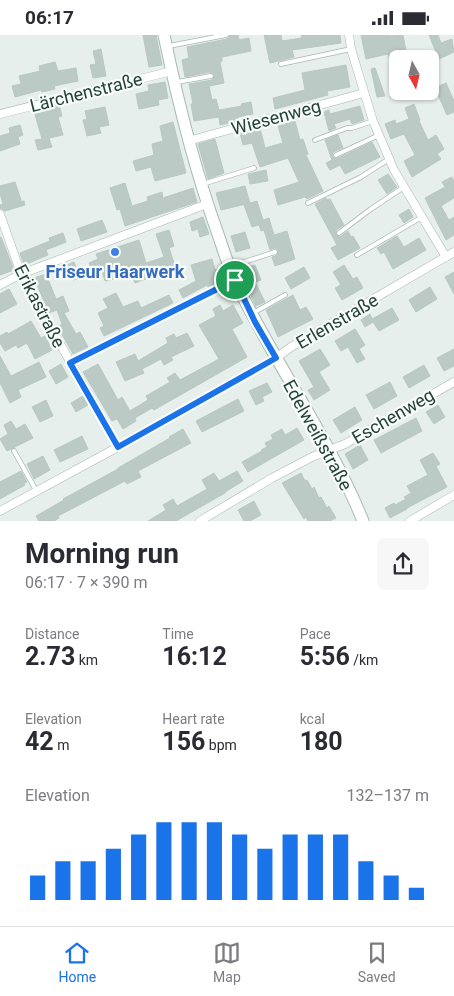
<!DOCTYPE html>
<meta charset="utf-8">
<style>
:root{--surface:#fff;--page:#f7f7f7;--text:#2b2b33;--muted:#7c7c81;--line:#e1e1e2;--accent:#1a73e8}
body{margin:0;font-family:Roboto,sans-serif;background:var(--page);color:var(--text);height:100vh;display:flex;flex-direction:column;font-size:19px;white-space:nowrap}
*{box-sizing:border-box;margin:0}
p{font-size:16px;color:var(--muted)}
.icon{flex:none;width:28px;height:28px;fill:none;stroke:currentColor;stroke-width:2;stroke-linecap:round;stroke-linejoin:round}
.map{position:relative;height:486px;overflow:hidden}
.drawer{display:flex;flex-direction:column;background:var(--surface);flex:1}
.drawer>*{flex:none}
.needle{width:32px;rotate:172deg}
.buttons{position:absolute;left:389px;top:15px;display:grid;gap:10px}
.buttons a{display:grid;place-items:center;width:50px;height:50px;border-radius:8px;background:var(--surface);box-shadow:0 1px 4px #0004;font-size:25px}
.pin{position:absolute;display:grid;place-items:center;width:42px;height:42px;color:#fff;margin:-21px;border:2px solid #fff;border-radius:50%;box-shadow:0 1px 5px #0007}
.round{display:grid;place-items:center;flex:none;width:52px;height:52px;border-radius:8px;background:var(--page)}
.summary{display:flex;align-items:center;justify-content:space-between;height:85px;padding:0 25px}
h1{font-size:28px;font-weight:700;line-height:38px}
.stats{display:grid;grid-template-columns:repeat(3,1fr);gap:8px;height:85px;padding:5px 25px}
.stats div{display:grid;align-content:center}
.stats b{font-size:25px;font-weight:700}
.stats small{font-size:14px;font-weight:400}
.stats p{font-size:14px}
.chart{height:140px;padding:10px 25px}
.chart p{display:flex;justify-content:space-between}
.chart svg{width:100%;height:90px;margin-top:5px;stroke:var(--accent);stroke-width:6}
.status{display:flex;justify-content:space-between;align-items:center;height:35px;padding:0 25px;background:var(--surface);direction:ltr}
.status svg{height:14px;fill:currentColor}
.tab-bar{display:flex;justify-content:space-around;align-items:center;height:70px;border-top:1px solid var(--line);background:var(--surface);font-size:14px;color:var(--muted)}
.tab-bar a{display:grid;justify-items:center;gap:2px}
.tab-bar .on{color:var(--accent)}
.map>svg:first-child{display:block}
.building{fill:#bbcac4;stroke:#b8c9c2}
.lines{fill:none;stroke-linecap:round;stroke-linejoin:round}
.lane-casing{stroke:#a8b8b2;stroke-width:5.5}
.street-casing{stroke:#a8b8b2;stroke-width:9}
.secondary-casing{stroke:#a4bbb3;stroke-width:13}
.lane{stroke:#fff;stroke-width:4}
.street{stroke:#fff;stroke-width:8}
.secondary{stroke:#fff;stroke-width:11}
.route-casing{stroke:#fff;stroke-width:10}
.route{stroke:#1a73e8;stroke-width:6}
.shop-dot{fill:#3f7fe0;stroke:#f7fbf9;stroke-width:2}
.labels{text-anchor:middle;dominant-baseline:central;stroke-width:4.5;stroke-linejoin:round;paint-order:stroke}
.street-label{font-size:18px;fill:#24423a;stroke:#f7fbf9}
.shop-label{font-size:18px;font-weight:bold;fill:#366cbe;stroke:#f7fbf9}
</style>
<div class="status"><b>06:17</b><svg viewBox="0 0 49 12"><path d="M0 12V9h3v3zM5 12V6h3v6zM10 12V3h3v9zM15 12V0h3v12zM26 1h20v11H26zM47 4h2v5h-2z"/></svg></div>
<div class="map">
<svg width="454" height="486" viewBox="0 0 454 486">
<rect width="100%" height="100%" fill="#e6efeb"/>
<!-- building -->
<g class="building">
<path d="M143 0H156L162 30 149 32Z"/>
<path d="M230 0H238L239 5 249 3 251 16 222 22V26L220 27 224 48 209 51 212 65 216 64 219 75 242 71 241 69 251 67 253 79 238 82 239 86 220 90 219 82 194 86 191 69H193L189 49 212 45 215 40 210 37 185 42 182 25 189 23 187 12 227 4Z"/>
<path d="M264 0H281L282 6 302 3 301 0H340L341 8 292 15 294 22 270 28Z"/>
<path d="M361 0H390V1L403 0 407 21 390 25 388 19 366 24Z"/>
<path d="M429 0H438L441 8 452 4 454 17 439 24Z"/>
<path d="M101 14 106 41 93 43 90 30 96 29 93 16Z"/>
<path d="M55 27 58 36 76 33 78 46 54 51 55 54 42 57 41 55 15 62 12 51 21 49 19 41 40 36 39 31Z"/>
<path d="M346 30 350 52 327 56 328 60 275 74 273 63 305 55 302 38Z"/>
<path d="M375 33 385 61 377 62 371 34Z"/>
<path d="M165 47 168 63 158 65 159 70 139 74 136 59 149 56 148 50Z"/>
<path d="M446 48 454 66V77L447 80 435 53Z"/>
<path d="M414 69 420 85 419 86 428 105 436 100 444 114 437 119 441 124 412 142 404 126 415 120 404 99 391 104 385 89 395 85 396 89 409 84 405 73Z"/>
<path d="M59 70 62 81 58 82 63 100 49 103 52 112 38 115 35 105 42 104 34 76Z"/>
<path d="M360 71 364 85 352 89 350 84 334 89 336 93 329 96 324 77 329 75 330 79Z"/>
<path d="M105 72 109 90 99 92 101 98 87 101 83 85 87 84 85 76Z"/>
<path d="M295 86 300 105 303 104 308 119 306 120 323 156 307 164 305 162 278 170 274 155 299 147 288 123 260 132 252 108 243 110 240 98 260 93 265 113 283 108 278 91Z"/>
<path d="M173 87 186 138 155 146 151 132 136 136 133 126 154 120 152 109 163 106 160 91Z"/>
<path d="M20 90 23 100 18 102 20 109 0 116V101L10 98 9 93Z"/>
<path d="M338 100 343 113 333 117 332 121 334 123H338L372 107 380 122 345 139 340 130 330 135 326 128 332 125 325 105Z"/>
<path d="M215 104 224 138 208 144 198 109Z"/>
<path d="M266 135 268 146 250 149 248 139Z"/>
<path d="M388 139 397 152 387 159 378 145Z"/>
<path d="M452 142 454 146V163L441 171 449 185 454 182V200L446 205 425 163 445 152 442 147Z"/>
<path d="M15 147 21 165 14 167 24 166 25 170 5 176 0 173V170L3 169 0 158V151Z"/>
<path d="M125 148 132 171 148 166 147 162 162 157 163 163 193 153 197 167 125 191 120 174 117 175 110 153Z"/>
<path d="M245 151 250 168 257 166 263 185 269 183 274 200 287 196 295 224 275 231 272 222 277 220 278 215 275 213 270 215 264 195 261 196 259 190 252 192 244 170 246 169 221 175 216 158Z"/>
<path d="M326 163 327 165 330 164 344 190 336 195V200L340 202 348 196 351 202 353 201 360 213 338 225 331 213 337 210 315 169Z"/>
<path d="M409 174 413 182 404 188 399 180Z"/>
<path d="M203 182 209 199 200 202 198 194 192 196 190 187Z"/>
<path d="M102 185 107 197 81 206 77 194Z"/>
<path d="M169 195 174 211 169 213 175 231 147 241 148 243 135 248 132 240 105 246 102 236 93 238 89 228 98 224 96 219 139 205 146 228 164 222 156 199Z"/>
<path d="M245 197 250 213 236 217 231 201Z"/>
<path d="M63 198 66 207 46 215 48 220 24 230 20 218 50 206 49 203Z"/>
<path d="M397 201 404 212 419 203 426 215 393 234 384 217 381 219 377 213Z"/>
<path d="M0 202H1L14 235 0 240Z"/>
<path d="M212 224 215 235 218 234 223 244 208 252 207 250 183 263 179 255 196 246 191 230Z"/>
<path d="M74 227 80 243 73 245 67 230Z"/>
<path d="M255 230 261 245 255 247 265 267 256 271 239 235Z"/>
<path d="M344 230 353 244 357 242 363 253 342 265 335 253 341 250 333 237Z"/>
<path d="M304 232 310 243 291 254 285 243Z"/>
<path d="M454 237V259L445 242Z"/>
<path d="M46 239 56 264 63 261 69 276 64 278 76 299 80 297 88 312 73 319 58 292 62 289 57 275 49 278 34 243Z"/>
<path d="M430 252 437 264 416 277 409 265Z"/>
<path d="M9 254 17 269 0 278V259Z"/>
<path d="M116 258 123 272 138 266 141 273 169 260 173 268 104 301 100 293 104 291 98 278 108 273 103 264Z"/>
<path d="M293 260 300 275 306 272 313 284 278 302 266 275Z"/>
<path d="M220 270 223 276 233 270 243 288 232 294 247 322 154 375 152 373 135 383 136 386 123 394 117 384 112 386 83 337 98 329 118 365 122 362 130 376 148 365 146 361 170 347 167 343 175 338 180 345 219 324 199 290 216 281 213 274Z"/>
<path d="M392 273 399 285 379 296 373 287 365 292 361 285 370 279 372 284Z"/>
<path d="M31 286 41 303 45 301 52 315 35 324 27 308 18 313 16 310 5 316 0 308V301L7 297 8 299Z"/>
<path d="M355 294 365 310 359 314 365 324 357 328 348 312 341 316 335 306Z"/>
<path d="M187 298 194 311 171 322 173 325 164 330 161 324 142 334 144 338 125 346 116 327 135 319 138 326 168 308 166 303 174 299 176 303Z"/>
<path d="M320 314 330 330 319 337 330 355 314 365 308 355 314 352 299 326Z"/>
<path d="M454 314V331L444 336 437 323Z"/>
<path d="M0 321 11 341 39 327 46 342 18 355 21 362 10 368 0 348Z"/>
<path d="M61 329 68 342 56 349 49 336Z"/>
<path d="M424 330 430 341 409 353 403 342Z"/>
<path d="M390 347 397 361 374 374 366 360Z"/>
<path d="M267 348 272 357 262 362 264 366 256 370 249 356Z"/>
<path d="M83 361 88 370 76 377 71 368Z"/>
<path d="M238 364 244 376 202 397 196 386Z"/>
<path d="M46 365 53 381 40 387 32 372Z"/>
<path d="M438 370 445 382 434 389 426 377Z"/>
<path d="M355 372 362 385 341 398 333 385Z"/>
<path d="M416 383 422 396 381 418 374 405Z"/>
<path d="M11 386 16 394 25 389 33 403 7 416 0 404 8 399 4 390Z"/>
<path d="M297 393 304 405 248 437 242 427 262 416 261 415 267 412 265 408 273 404 271 400 282 394 285 400Z"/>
<path d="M183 394 191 408 138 436 141 442 127 449 125 446 58 481 59 483 54 486H39L36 481 64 465 63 464 118 434V433L170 403 169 402Z"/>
<path d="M82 401 88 414 60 427 54 415Z"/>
<path d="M360 410 368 425 353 434 345 419Z"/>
<path d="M433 418 440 429 436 431 447 452 407 473V474L390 483 385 473 394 468 395 470 406 464 404 462 411 458 407 451 428 440 420 425Z"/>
<path d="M43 421 50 435 34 444 27 429Z"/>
<path d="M21 436 27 447 24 448 25 450 0 464V447Z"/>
<path d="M237 436 243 446 225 457V458L176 486H148L166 475 163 470 173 464 177 471 207 454 202 445 214 438 219 446Z"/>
<path d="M301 438 305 446 307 445 312 454 314 452 319 463 321 462 327 473 329 471 336 483 330 486H308L306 482 304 484 282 448Z"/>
<path d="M254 466 261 480 250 486H244L238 475Z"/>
</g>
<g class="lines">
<!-- lane casing -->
<g class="lane-casing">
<g id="lane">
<path d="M169 11 226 0"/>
<path d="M281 29 351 14"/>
<path d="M177 47 211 41"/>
<path d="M315 105 347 93H352L373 86"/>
<path d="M336 120 379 100"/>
<path d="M203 149 254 133"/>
<path d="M308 168 361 142 389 124"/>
<path d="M339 198 371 174 404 152"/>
<path d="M357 220 422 182"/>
<path d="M232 231 275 217"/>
<path d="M253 278 285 260"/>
<path d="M14 416 37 457"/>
</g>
</g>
<!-- street casing -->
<g class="street-casing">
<g id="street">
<path d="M349 0 351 14 373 86 394 135 446 222"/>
<path d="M0 79 172 36"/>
<path d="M188 106 364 58"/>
<path d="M0 179 21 239 118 412"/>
<path d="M0 250 21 239 207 169"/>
<path d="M70 328 235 245"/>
<path d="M0 476 118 412 276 323 291 312 454 217"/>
<path d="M200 486 272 443 312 422 345 409 454 347"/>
<path d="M410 486 454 460"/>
</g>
</g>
<!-- secondary casing -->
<g class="secondary-casing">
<path id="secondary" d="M164 0C178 68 195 136 219 202 224 217 229 233 236 248 275 329 329 402 363 486"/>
</g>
<!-- lane -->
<use href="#lane" class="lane"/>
<!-- street -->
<use href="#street" class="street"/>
<!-- secondary -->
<use href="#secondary" class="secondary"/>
</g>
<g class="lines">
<!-- route casing -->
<g class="route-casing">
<path id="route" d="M235 245 255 287 276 323 118 412 70 328Z"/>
</g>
<!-- route -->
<use href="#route" class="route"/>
</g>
<!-- markers -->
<circle class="shop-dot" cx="115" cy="217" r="5"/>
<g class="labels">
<!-- street labels -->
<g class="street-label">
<text transform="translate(86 57) rotate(-14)">Lärchenstraße</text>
<text transform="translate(276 82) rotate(-15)">Wiesenweg</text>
<text transform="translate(40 271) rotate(63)">Erikastraße</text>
<text transform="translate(337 286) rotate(-30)">Erlenstraße</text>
<text transform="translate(393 381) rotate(-30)">Eschenweg</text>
<text transform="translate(318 400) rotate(61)">Edelweißstraße</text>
</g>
<!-- shop labels -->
<g class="shop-label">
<text x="115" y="236">Friseur Haarwerk</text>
</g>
</g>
</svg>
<div class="buttons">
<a><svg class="needle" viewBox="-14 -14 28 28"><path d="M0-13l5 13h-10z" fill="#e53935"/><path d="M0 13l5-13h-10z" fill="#7c7c81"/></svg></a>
</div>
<div class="pin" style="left:235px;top:245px;background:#1e9e55"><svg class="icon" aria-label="arrive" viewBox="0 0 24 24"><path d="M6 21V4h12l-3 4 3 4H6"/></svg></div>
</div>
<section class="drawer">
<div class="summary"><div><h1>Morning run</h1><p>06:17 · 7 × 390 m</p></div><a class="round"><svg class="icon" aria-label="share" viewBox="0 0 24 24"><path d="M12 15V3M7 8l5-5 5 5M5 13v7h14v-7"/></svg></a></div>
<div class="stats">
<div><p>Distance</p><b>2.73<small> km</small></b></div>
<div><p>Time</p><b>16:12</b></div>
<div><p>Pace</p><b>5:56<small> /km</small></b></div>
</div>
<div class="stats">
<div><p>Elevation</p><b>42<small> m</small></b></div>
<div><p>Heart rate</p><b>156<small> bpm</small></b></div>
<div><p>kcal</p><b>180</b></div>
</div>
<div class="chart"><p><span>Elevation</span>132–137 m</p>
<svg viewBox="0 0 160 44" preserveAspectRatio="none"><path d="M5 44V32M15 44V25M25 44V25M35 44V19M45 44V12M55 44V6M65 44V6M75 44V6M85 44V12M95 44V19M105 44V12M115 44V12M125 44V12M135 44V25M145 44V32M155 44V38"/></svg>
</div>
</section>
<nav class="tab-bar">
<a class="on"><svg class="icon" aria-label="home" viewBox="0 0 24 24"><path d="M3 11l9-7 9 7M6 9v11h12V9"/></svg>Home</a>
<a><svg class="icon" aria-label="map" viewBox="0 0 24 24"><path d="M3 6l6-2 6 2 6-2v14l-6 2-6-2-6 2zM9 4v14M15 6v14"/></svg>Map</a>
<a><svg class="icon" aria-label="saved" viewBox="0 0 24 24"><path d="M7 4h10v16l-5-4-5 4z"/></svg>Saved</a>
</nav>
